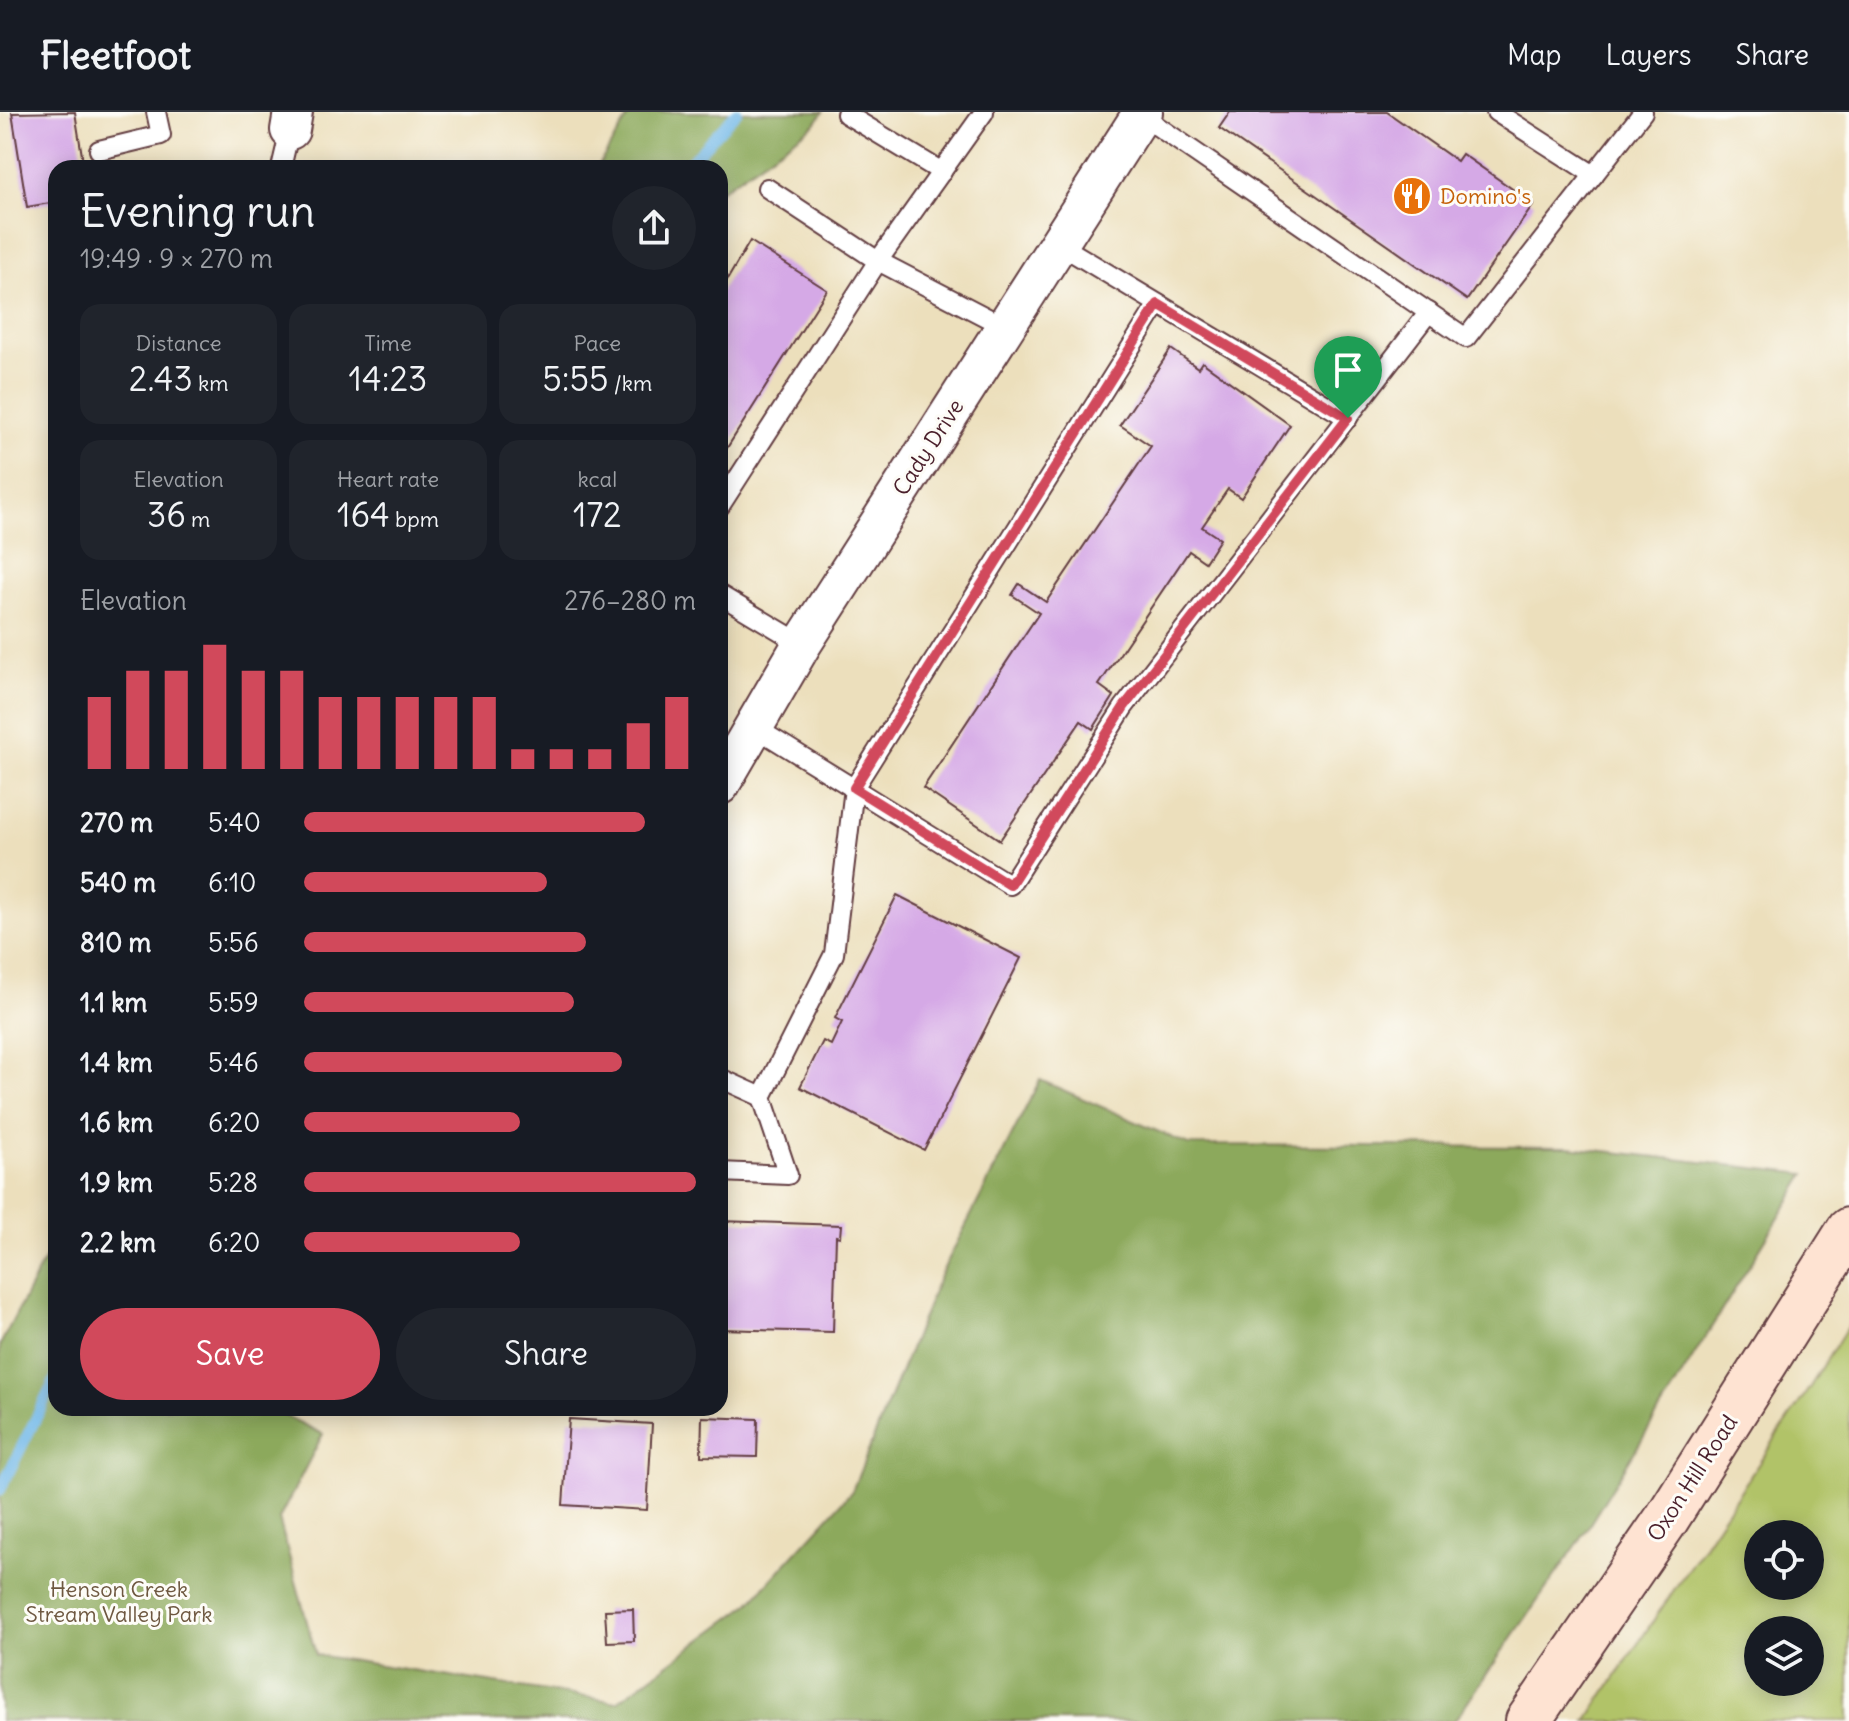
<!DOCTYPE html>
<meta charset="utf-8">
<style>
:root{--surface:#171b24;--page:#20242c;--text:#f1f3f6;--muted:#9ea1a6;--line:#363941;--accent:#d1495b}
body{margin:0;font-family:Delius,sans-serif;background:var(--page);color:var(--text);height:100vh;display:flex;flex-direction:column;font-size:30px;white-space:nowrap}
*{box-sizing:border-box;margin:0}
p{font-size:26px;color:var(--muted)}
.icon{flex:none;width:44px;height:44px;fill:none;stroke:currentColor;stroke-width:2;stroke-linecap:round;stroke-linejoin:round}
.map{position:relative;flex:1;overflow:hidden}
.sheet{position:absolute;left:48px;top:48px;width:680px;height:1256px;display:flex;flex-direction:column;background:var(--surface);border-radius:24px;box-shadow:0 4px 20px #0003}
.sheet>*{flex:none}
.buttons{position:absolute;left:1744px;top:1408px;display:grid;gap:16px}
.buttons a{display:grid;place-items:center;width:80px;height:80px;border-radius:50%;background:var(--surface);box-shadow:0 4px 20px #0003;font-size:40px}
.pin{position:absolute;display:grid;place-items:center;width:68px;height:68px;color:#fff;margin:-82px -34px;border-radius:50% 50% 50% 0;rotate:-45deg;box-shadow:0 0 8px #0007}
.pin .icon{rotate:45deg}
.round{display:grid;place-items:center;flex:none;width:84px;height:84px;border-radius:42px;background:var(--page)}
.headline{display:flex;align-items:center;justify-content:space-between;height:136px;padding:0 32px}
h1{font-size:44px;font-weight:600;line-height:60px}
.metrics{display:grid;grid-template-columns:repeat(3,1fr);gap:12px;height:136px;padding:8px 32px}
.metrics div{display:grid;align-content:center;border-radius:20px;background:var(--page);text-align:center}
.metrics b{font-size:34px;font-weight:600}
.metrics small{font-size:22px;font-weight:400}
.metrics p{font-size:22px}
.chart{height:224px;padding:16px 32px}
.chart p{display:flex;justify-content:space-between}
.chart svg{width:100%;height:144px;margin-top:8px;stroke:var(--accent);stroke-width:6}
.cta{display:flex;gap:16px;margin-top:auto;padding:16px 32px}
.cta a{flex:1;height:92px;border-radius:48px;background:var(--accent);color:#fff;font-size:32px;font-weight:600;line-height:92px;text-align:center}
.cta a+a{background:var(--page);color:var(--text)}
ul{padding:0 32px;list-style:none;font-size:26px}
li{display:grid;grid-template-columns:128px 96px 1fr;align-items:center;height:60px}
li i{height:20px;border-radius:10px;background:var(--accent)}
header{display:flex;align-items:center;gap:48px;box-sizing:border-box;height:112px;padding:0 40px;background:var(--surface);border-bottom:2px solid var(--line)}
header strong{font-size:38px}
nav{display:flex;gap:44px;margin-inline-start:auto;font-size:28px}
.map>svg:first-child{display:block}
.green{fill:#b1c367;stroke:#7e7149;stroke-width:2;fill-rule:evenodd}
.forest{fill:#8ca95c;stroke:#6b6444;stroke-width:2}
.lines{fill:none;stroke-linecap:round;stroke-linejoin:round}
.stream{stroke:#71b8e8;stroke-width:11}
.building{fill:#d5a9e6}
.service-casing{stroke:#623c41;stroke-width:22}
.minor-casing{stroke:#623c41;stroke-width:42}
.secondary-casing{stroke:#623c41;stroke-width:48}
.service{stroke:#fff;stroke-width:18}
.minor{stroke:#fff;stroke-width:38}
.secondary{stroke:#fee3d2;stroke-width:44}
.route-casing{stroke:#fff;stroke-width:16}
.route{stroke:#d1495b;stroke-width:10}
.labels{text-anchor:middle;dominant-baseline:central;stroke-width:6;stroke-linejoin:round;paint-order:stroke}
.food-label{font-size:22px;fill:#c56008;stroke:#fdfcf7;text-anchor:start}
.street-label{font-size:22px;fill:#4a1f2b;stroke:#fdfcf7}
.park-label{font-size:22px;fill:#6e5840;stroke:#fdfcf7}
</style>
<header>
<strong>Fleetfoot</strong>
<nav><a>Map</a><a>Layers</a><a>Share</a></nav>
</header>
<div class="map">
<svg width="1849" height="1609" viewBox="0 0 1849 1609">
<rect width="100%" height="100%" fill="#fdfcf7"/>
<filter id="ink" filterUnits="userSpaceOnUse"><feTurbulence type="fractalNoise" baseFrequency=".0125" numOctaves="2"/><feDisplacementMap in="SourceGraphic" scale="16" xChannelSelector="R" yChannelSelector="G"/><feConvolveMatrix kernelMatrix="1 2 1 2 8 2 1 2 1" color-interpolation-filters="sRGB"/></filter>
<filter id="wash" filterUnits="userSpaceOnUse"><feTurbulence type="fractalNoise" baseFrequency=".006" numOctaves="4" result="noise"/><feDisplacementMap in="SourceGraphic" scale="32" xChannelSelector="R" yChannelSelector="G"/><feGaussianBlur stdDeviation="1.8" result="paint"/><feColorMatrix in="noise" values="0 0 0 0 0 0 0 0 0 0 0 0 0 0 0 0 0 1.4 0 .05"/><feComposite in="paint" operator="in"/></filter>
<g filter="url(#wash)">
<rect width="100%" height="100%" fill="#ecdfbc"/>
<!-- green -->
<path class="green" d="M1849 1212V1609H1586L1810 1275ZM1758 1422H1810V1474H1758ZM1758 1518H1810V1570H1758Z"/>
<!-- forest -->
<g class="forest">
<path d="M631 0H823L814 13 720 79V56H597Z"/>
<path d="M1040 968 1189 1033 1569 1035 1806 1062 1580 1428 1454 1609H0V1233L56 1125V1296H270L323 1322 279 1407 316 1543 617 1590 748 1493 852 1379 939 1166Z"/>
</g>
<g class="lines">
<!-- stream -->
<g class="stream">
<path d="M684 56 737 0"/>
<path d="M0 1378 56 1266"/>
</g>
</g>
<g id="blocks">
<!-- building -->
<g class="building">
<path d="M75 0 84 56H56V90L27 95 12 1Z"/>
<path d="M1230 0H1387L1457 49 1462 42 1534 92 1467 188 1219 16Z"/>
<path d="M750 129 827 178 720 347V180Z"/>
<path d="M1171 237 1198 256 1202 250 1290 313 1241 386 1228 377 1202 415 1220 427 1205 450 1189 439 1099 573 1114 584 1093 617 1081 609 1000 728 923 676 1039 501 1012 483 1019 472 1046 490 1151 334 1120 313Z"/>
<path d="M897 783 1021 846 924 1038 800 975 823 929 831 933 842 910 835 906Z"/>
<path d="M720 1109 841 1113 840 1125 836 1124 833 1220 720 1217Z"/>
<path d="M702 1305 758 1307 757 1345 701 1344Z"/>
<path d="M569 1307 652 1312 647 1398 563 1393Z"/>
<path d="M633 1497 634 1529 607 1530 605 1498Z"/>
</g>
</g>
</g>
<g filter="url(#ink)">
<use href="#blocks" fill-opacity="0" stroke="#623c41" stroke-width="2"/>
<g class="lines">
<!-- service casing -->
<g class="service-casing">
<g id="service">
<path d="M1496 0 1594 63"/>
<path d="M846 2 942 60"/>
<path d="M1141 3 1466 226 1643 0"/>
<path d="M99 38 161 23 156 0"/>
<path d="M281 56 290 18"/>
<path d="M767 76 878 149 1005 215"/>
<path d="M1057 131 1348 306"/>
<path d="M720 394 878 149 984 0"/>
<path d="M720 483 802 532"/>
<path d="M756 616 1010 773 1124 595 1429 200"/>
<path d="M720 966 762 985 834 842 854 676 1158 192"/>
<path d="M720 1060 788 1063 762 985"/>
</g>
</g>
<!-- minor casing -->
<g class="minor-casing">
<g id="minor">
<path d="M290 18 293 0"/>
<path d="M720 673 802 532 1143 0"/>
</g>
</g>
<!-- secondary casing -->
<g class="secondary-casing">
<path id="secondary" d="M1528 1609 1666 1408 1849 1118"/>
</g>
<!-- service -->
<use href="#service" class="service"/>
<!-- minor -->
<use href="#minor" class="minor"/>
<!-- secondary -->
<use href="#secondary" class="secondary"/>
</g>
</g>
<g class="lines" filter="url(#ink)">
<!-- route casing -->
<g class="route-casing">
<path id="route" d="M1158 192 1348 306 1124 595 1010 773 854 676Z"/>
</g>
<!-- route -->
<use href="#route" class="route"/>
</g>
<!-- icons -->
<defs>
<g id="restaurant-disc" transform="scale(2)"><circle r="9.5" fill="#e8710a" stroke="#fdfcf7"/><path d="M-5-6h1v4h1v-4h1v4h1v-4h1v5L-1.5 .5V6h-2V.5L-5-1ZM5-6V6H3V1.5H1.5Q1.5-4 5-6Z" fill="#fff"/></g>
</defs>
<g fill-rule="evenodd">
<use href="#restaurant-disc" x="1412" y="84"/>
</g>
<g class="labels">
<!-- food labels -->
<g class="food-label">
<text x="1440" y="84">Domino's</text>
</g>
<!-- street labels -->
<g class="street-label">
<text transform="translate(928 335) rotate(-57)">Cady Drive</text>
<text transform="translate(1692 1366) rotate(-57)">Oxon Hill Road</text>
</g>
<!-- park labels -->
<g class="park-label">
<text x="119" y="1477">Henson Creek<tspan x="119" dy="25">Stream Valley Park</tspan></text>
</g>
</g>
</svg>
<div class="buttons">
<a><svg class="icon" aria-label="locate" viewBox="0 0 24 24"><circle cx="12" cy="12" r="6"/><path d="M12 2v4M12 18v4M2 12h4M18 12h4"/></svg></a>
<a><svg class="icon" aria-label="layers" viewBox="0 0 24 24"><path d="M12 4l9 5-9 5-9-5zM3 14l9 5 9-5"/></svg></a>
</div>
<div class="pin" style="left:1348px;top:306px;background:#1e9e55"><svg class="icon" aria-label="arrive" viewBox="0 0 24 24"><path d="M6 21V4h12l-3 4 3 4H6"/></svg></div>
<section class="sheet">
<div class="headline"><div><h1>Evening run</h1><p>19:49 · 9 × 270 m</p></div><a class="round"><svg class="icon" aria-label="share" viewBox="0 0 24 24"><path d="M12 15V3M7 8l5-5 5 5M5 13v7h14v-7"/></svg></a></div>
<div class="metrics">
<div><p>Distance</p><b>2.43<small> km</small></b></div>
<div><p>Time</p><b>14:23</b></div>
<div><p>Pace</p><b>5:55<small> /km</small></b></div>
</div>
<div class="metrics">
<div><p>Elevation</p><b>36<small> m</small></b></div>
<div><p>Heart rate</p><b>164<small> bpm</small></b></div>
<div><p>kcal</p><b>172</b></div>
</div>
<div class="chart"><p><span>Elevation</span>276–280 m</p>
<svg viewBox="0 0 160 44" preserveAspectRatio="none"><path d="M5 44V22M15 44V14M25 44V14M35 44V6M45 44V14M55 44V14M65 44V22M75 44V22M85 44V22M95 44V22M105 44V22M115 44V38M125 44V38M135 44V38M145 44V30M155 44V22"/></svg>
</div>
<ul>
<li><b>270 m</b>5:40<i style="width:87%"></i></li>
<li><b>540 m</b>6:10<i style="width:62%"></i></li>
<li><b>810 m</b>5:56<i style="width:72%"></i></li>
<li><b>1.1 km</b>5:59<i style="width:69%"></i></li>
<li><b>1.4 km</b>5:46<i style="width:81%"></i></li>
<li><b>1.6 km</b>6:20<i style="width:55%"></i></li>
<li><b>1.9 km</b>5:28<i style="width:100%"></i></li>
<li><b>2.2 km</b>6:20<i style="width:55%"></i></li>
</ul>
<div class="cta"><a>Save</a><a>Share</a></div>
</section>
</div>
